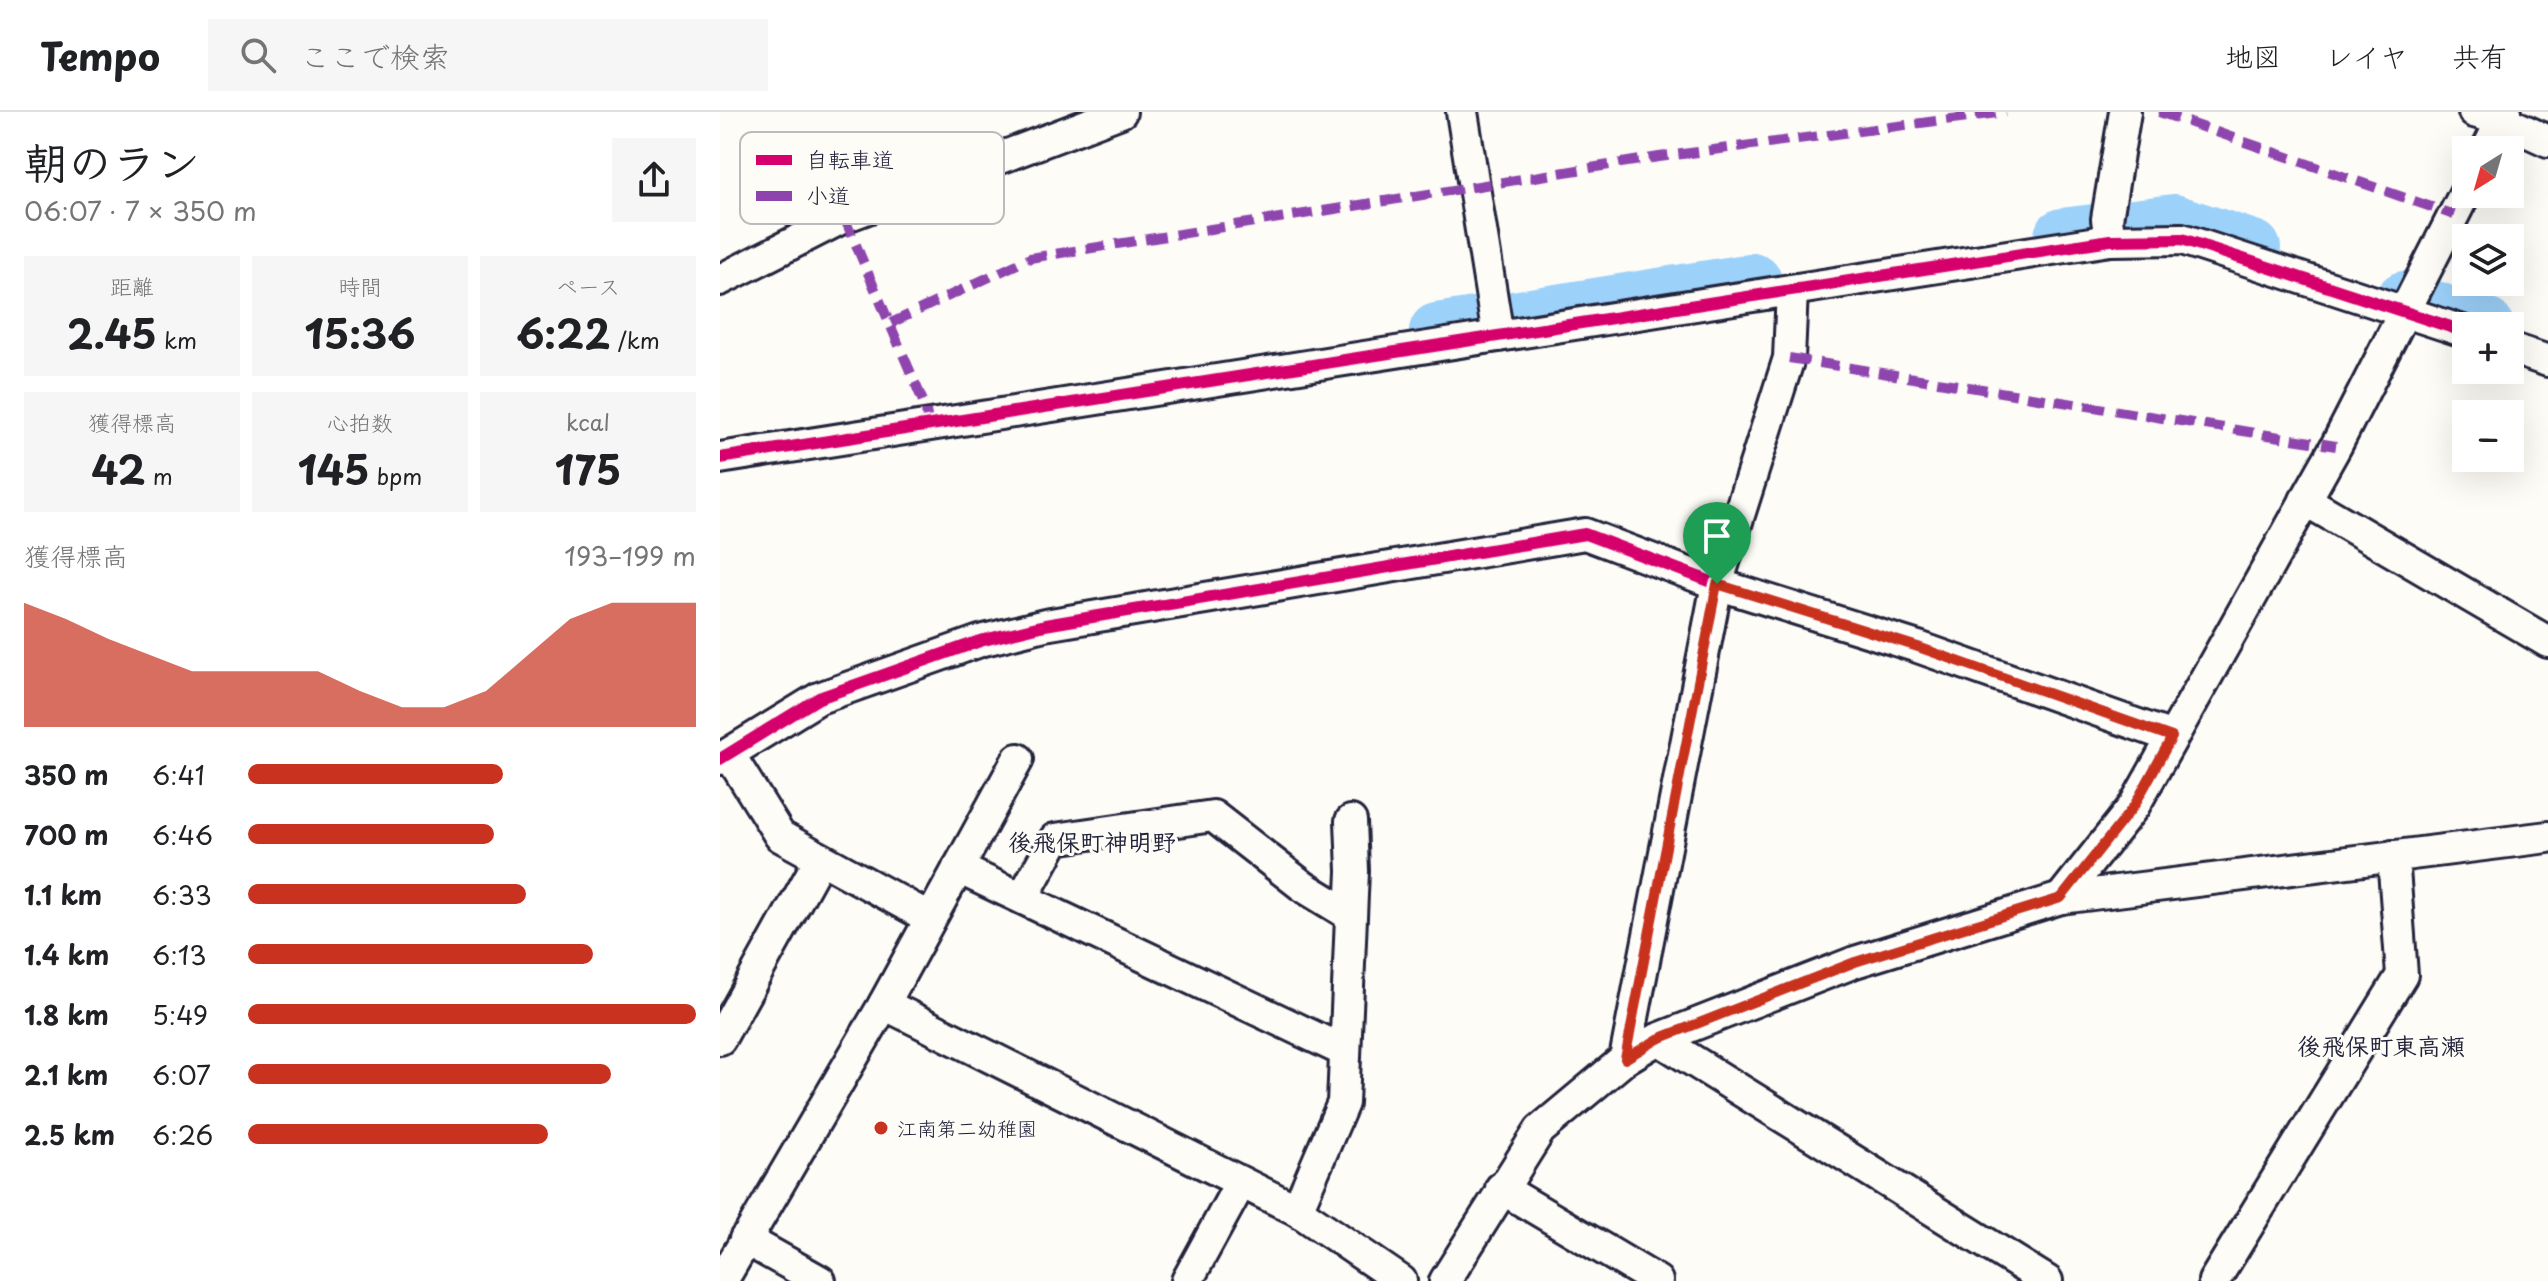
<!DOCTYPE html>
<html lang="ja">
<meta charset="utf-8">
<style>
:root{--surface:#fff;--page:#f6f6f6;--text:#202124;--muted:#757577;--line:#e0e0e0;--accent:#c8321e}
body{margin:0;font-family:"Playpen Sans","Klee One",sans-serif;background:var(--page);color:var(--text);height:100vh;display:flex;flex-direction:column;font-size:30px;white-space:nowrap}
*{box-sizing:border-box;margin:0}
p{font-size:26px;color:var(--muted)}
.icon{flex:none;width:44px;height:44px;fill:none;stroke:currentColor;stroke-width:2;stroke-linecap:round;stroke-linejoin:round}
.map{position:relative;flex:1;overflow:hidden}
.side{display:flex;flex-direction:column;background:var(--surface);width:720px}
.side>*{flex:none}
.needle{width:52px;rotate:217deg}
.tools{position:absolute;left:1732px;top:24px;display:grid;gap:16px}
.tools a{display:grid;place-items:center;width:72px;height:72px;border-radius:0px;background:var(--surface);box-shadow:0 8px 32px #0002;font-size:40px}
.pin{position:absolute;display:grid;place-items:center;width:68px;height:68px;color:#fff;margin:-82px -34px;border-radius:50% 50% 50% 0;rotate:-45deg;box-shadow:0 0 8px #0007}
.pin .icon{rotate:45deg}
.round{display:grid;place-items:center;flex:none;width:84px;height:84px;border-radius:0px;background:var(--page)}
.overview{display:flex;align-items:center;justify-content:space-between;height:136px;padding:0 24px}
h1{font-size:44px;font-weight:700;line-height:60px}
.metrics{display:grid;grid-template-columns:repeat(3,1fr);gap:12px;height:136px;padding:8px 24px}
.metrics div{display:grid;align-content:center;border-radius:0px;background:var(--page);text-align:center}
.metrics b{font-size:40px;font-weight:700}
.metrics small{font-size:22px;font-weight:400}
.metrics p{font-size:22px}
.chart{height:224px;padding:16px 24px}
.chart p{display:flex;justify-content:space-between}
.chart svg{width:100%;height:144px;margin-top:8px;fill:var(--accent);opacity:.7}
ul{padding:0 24px;list-style:none;font-size:26px}
li{display:grid;grid-template-columns:128px 96px 1fr;align-items:center;height:60px}
li i{height:20px;border-radius:10px;background:var(--accent)}
header{display:flex;align-items:center;gap:48px;box-sizing:border-box;height:112px;padding:0 40px;background:var(--surface);border-bottom:2px solid var(--line)}
header strong{font-size:38px}
nav{display:flex;gap:44px;margin-inline-start:auto;font-size:28px}
.search{width:560px;height:72px;background:var(--page);display:flex;align-items:center;gap:20px;box-sizing:border-box;padding:0 28px;border-radius:0px;color:var(--muted);font-size:30px}
main{display:flex;flex:1;min-height:0}
.map>svg:first-child{display:block}
.lines{fill:none;stroke-linecap:round;stroke-linejoin:round}
.river{stroke:#9cd1fa;stroke-width:56}
.street-casing{stroke:#22223b;stroke-width:36}
.street{stroke:#fdfcf7;stroke-width:30}
.quiet{stroke:#8e44ad;stroke-width:10;stroke-dasharray:20 10;stroke-linecap:butt}
.cycleway-casing{stroke:#fdfcf7;stroke-width:17}
.cycleway{stroke:#d6006c;stroke-width:12}
.route-casing{stroke:#fff;stroke-width:16}
.route{stroke:#c8321e;stroke-width:10}
.poi-dot{fill:#c8321e;stroke:#fdfcf7;stroke-width:3}
.labels{text-anchor:middle;dominant-baseline:central;stroke-width:6;stroke-linejoin:round;paint-order:stroke}
.poi-label{font-size:20px;fill:#22223b;stroke:#fdfcf7;text-anchor:start}
.quarter-label{font-size:24px;font-weight:bold;fill:#22223b;stroke:#fdfcf7}
.key{fill:#fdfcf7;stroke:#bbbbbf;stroke-width:2}
.key-label{font-size:22px;fill:#22223b}
</style>
<header>
<strong>Tempo</strong>
<div class="search"><svg class="icon" aria-label="search" viewBox="0 0 24 24"><circle cx="10" cy="10" r="6"/><path d="M15 15l6 6"/></svg>ここで検索</div>
<nav><a>地図</a><a>レイヤ</a><a>共有</a></nav>
</header>
<main>
<section class="side">
<div class="overview"><div><h1>朝のラン</h1><p>06:07 · 7 × 350 m</p></div><a class="round"><svg class="icon" aria-label="share" viewBox="0 0 24 24"><path d="M12 15V3M7 8l5-5 5 5M5 13v7h14v-7"/></svg></a></div>
<div class="metrics">
<div><p>距離</p><b>2.45<small> km</small></b></div>
<div><p>時間</p><b>15:36</b></div>
<div><p>ペース</p><b>6:22<small> /km</small></b></div>
</div>
<div class="metrics">
<div><p>獲得標高</p><b>42<small> m</small></b></div>
<div><p>心拍数</p><b>145<small> bpm</small></b></div>
<div><p>kcal</p><b>175</b></div>
</div>
<div class="chart"><p><span>獲得標高</span>193–199 m</p>
<svg viewBox="0 0 160 44" preserveAspectRatio="none"><path d="M0 44V6L10 11L20 17L30 22L40 27L50 27L60 27L70 27L80 33L90 38L100 38L110 33L120 22L130 11L140 6L150 6L160 6V44z"/></svg>
</div>
<ul>
<li><b>350 m</b>6:41<i style="width:57%"></i></li>
<li><b>700 m</b>6:46<i style="width:55%"></i></li>
<li><b>1.1 km</b>6:33<i style="width:62%"></i></li>
<li><b>1.4 km</b>6:13<i style="width:77%"></i></li>
<li><b>1.8 km</b>5:49<i style="width:100%"></i></li>
<li><b>2.1 km</b>6:07<i style="width:81%"></i></li>
<li><b>2.5 km</b>6:26<i style="width:67%"></i></li>
</ul>
</section>
<div class="map">
<svg width="1828" height="1169" viewBox="0 0 1828 1169">
<rect width="100%" height="100%" fill="#fdfcf7"/>
<filter id="ink" filterUnits="userSpaceOnUse"><feTurbulence type="fractalNoise" baseFrequency=".0125" numOctaves="2"/><feDisplacementMap in="SourceGraphic" scale="16" xChannelSelector="R" yChannelSelector="G"/><feConvolveMatrix kernelMatrix="1 2 1 2 8 2 1 2 1" color-interpolation-filters="sRGB"/></filter>
<g filter="url(#ink)">
<g class="lines">
<!-- river -->
<g class="river">
<path d="M1342 124 1454 110 1533 136"/>
<path d="M1684 187 1766 214"/>
<path d="M717 219 1034 169"/>
</g>
<!-- street casing -->
<g class="street-casing">
<g id="street">
<path d="M742 0 778 224"/>
<path d="M1754 0 1782 8 1828 29"/>
<path d="M1767 38 1786 0"/>
<path d="M1390 128 1387 107 1405 0"/>
<path d="M0 168 124 105 401 0"/>
<path d="M1790 236 1828 249"/>
<path d="M0 346 1390 128 1462 127 1746 220"/>
<path d="M1585 388 1828 530"/>
<path d="M9 642 60 724 210 806"/>
<path d="M0 647 99 586 260 529 325 513 865 422 997 472 1198 535 1452 625"/>
<path d="M238 756 624 939"/>
<path d="M303 785 335 727 493 704 584 775 630 803"/>
<path d="M1341 786 1414 694 1616 334 1746 79"/>
<path d="M164 892 577 1098 681 1169"/>
<path d="M0 927 100 747"/>
<path d="M938 927 1327 1169"/>
<path d="M905 947 938 927 1135 850 1341 786 1828 725"/>
<path d="M781 1076 937 1169"/>
<path d="M577 1098 623 991 633 759 631 709"/>
<path d="M25 1127 100 1169"/>
<path d="M2 1169 164 892 298 647"/>
<path d="M467 1169 520 1072"/>
<path d="M725 1169 820 1018 905 947 997 472 1069 246 1072 178"/>
<path d="M1494 1169 1682 863 1673 744"/>
</g>
</g>
<!-- street -->
<use href="#street" class="street"/>
<!-- quiet -->
<g class="quiet">
<path d="M1439 0 1734 103"/>
<path d="M124 105 205 294 209 314"/>
<path d="M171 211 310 146 939 45 1286 0"/>
<path d="M1069 246 1616 334"/>
</g>
<!-- cycleway casing -->
<g class="cycleway-casing">
<g id="cycleway">
<path d="M0 346 1390 128 1462 127 1746 220"/>
<path d="M0 647 99 586 260 529 325 513 865 422 997 472 1198 535 1452 625"/>
</g>
</g>
<!-- cycleway -->
<use href="#cycleway" class="cycleway"/>
</g>
</g>
<g class="lines" filter="url(#ink)">
<!-- route casing -->
<g class="route-casing">
<path id="route" d="M997 472 1198 535 1452 625 1414 694 1341 786 1135 850 938 927 905 947Z"/>
</g>
<!-- route -->
<use href="#route" class="route"/>
</g>
<!-- markers -->
<circle class="poi-dot" cx="161" cy="1016" r="8"/>
<g class="labels">
<!-- poi labels -->
<g class="poi-label">
<text x="177" y="1016">江南第二幼稚園</text>
</g>
<!-- quarter labels -->
<g class="quarter-label">
<text x="372" y="729">後飛保町神明野</text>
<text x="1661" y="933">後飛保町東高瀬</text>
</g>
</g>
<!-- legend -->
<rect x="20" y="20" width="264" height="92" rx="12" class="key"/>
<rect x="36" y="43" width="36" height="10" fill="#d6006c"/>
<rect x="36" y="79" width="36" height="10" fill="#8e44ad"/>
<g class="key-label">
<text x="86" y="56">自転車道</text>
<text x="86" y="92">小道</text>
</g>
</svg>
<div class="tools">
<a><svg class="needle" viewBox="-14 -14 28 28"><path d="M0-13l5 13h-10z" fill="#e53935"/><path d="M0 13l5-13h-10z" fill="#757577"/></svg></a>
<a><svg class="icon" aria-label="layers" viewBox="0 0 24 24"><path d="M12 4l9 5-9 5-9-5zM3 14l9 5 9-5"/></svg></a>
<a>+</a>
<a>−</a>
</div>
<div class="pin" style="left:997px;top:472px;background:#1e9e55"><svg class="icon" aria-label="arrive" viewBox="0 0 24 24"><path d="M6 21V4h12l-3 4 3 4H6"/></svg></div>
</div>
</main>
